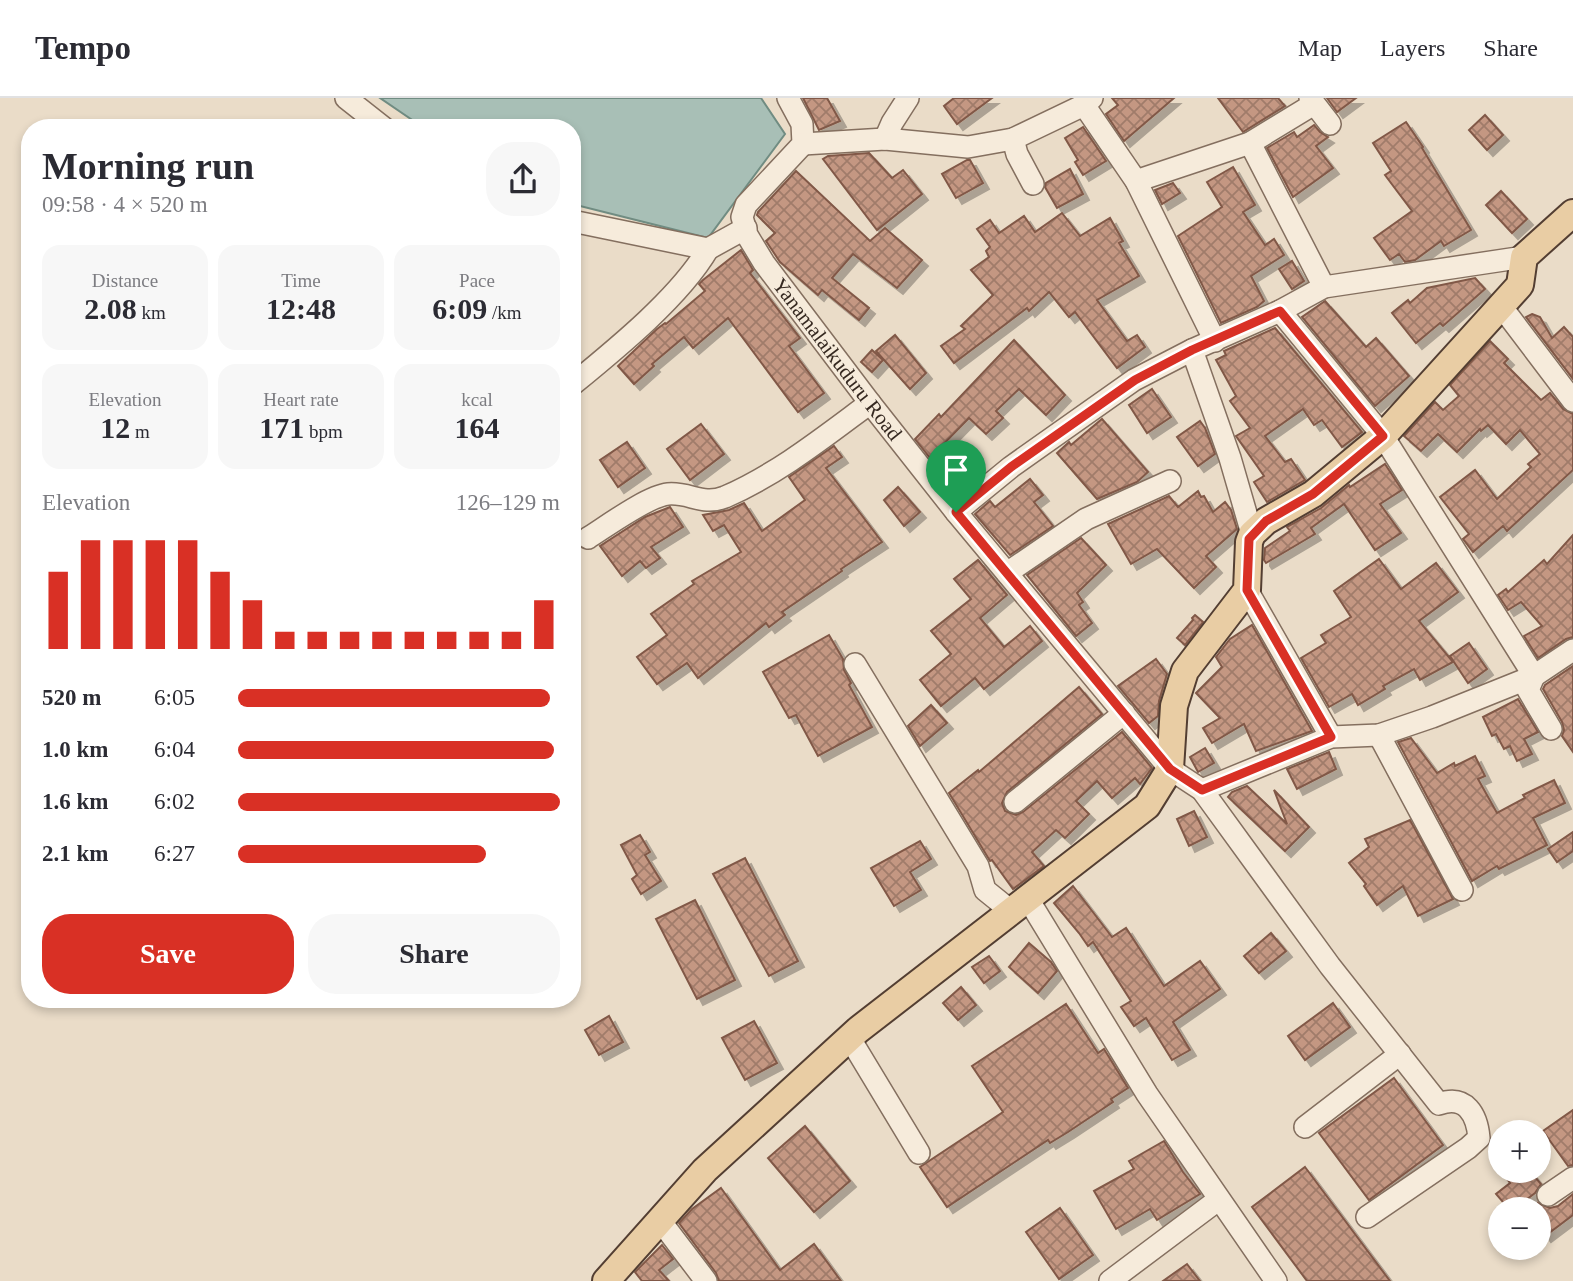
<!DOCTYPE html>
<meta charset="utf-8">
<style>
:root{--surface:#fff;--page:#f7f7f7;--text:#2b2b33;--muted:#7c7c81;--line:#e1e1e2;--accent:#d93025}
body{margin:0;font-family:"Times New Roman",serif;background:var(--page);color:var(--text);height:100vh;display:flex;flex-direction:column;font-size:26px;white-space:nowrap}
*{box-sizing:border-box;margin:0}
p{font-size:23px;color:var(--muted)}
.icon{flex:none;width:38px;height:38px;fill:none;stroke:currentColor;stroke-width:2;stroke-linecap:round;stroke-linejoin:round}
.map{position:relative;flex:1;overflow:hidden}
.sheet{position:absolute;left:21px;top:21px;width:560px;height:889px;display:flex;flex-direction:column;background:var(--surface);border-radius:28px;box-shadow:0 4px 10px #0003}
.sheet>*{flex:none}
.tools{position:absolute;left:1488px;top:1022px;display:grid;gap:14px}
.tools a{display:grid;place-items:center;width:63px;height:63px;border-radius:50%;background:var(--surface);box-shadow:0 4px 10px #0003;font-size:35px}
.pin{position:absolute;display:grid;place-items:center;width:60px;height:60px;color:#fff;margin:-72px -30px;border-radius:50% 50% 50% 0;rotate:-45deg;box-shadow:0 0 7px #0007}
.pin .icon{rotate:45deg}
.round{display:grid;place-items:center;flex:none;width:74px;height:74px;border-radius:28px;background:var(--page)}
.summary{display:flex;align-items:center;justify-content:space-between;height:119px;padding:0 21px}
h1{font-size:38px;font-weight:800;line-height:52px}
.figures{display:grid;grid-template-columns:repeat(3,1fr);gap:10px;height:119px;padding:7px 21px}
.figures div{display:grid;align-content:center;border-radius:18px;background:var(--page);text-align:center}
.figures b{font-size:30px;font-weight:800}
.figures small{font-size:19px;font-weight:400}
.figures p{font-size:19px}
.chart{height:196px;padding:14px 21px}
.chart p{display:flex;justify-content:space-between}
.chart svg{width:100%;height:126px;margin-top:7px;stroke:var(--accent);stroke-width:6}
.cta{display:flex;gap:14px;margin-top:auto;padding:14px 21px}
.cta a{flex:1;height:80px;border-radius:28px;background:var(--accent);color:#fff;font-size:28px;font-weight:800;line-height:80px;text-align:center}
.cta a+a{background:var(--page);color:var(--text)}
ul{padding:0 21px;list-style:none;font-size:23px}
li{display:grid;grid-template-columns:112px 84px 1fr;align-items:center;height:52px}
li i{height:18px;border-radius:9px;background:var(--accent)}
header{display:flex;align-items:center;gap:42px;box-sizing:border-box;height:98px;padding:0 35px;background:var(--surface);border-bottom:2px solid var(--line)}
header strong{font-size:33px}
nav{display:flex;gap:38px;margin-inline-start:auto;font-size:24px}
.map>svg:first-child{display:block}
.water{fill:#a8bfb6;stroke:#708c82;stroke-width:2}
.building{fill:url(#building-cross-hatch);stroke:#815847;stroke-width:2;filter:url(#shadow)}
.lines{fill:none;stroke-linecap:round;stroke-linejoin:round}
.minor-casing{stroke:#846f5f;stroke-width:24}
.major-casing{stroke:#533e32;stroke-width:30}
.minor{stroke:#f6ebdb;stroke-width:21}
.major{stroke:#e9cda4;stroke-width:26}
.route-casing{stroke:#fff;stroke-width:14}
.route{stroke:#d93025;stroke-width:9}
.labels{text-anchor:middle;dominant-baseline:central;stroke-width:5;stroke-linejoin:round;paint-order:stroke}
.street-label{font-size:21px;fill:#362921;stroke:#f2e8d7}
</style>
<header>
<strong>Tempo</strong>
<nav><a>Map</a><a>Layers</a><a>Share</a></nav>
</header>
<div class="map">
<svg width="1573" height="1183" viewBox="0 0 1573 1183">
<defs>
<pattern id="building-cross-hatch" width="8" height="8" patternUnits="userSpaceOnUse" patternTransform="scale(1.75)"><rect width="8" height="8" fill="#c49782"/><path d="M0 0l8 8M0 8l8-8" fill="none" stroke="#a07b6a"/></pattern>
<filter id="shadow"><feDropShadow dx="6" dy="6" stdDeviation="0" flood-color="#0004"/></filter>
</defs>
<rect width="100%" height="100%" fill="#eadcc8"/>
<!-- water -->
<path class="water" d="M380 0H761L785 36 708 140 572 106V30H424Z"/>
<!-- building -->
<g class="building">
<path d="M803 0H827L840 23 819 32Z"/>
<path d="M954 0H992L957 26 944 8Z"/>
<path d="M1112 0H1174L1124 43 1106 16 1118 7Z"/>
<path d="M1218 0H1278L1285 8 1243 34Z"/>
<path d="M1327 0H1356L1337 14Z"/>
<path d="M1485 17 1503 37 1487 52 1469 32Z"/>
<path d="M1406 24 1423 49 1422 50 1471 132 1444 148 1441 143 1415 162 1405 164 1399 156 1390 162 1374 140 1412 113 1385 77 1391 73 1373 45Z"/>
<path d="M1314 27 1320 34 1328 39 1316 48 1333 70 1293 99 1267 50 1294 34 1297 39Z"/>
<path d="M1083 29 1106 63 1083 77 1075 64 1078 62 1065 40Z"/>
<path d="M869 55 892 80 903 72 922 96 877 132 823 61 828 58Z"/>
<path d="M967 62H970L983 85 956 100 942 76Z"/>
<path d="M1233 69 1255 107 1243 114 1265 147 1274 141 1284 157 1251 178 1264 203 1257 209 1221 225 1178 138 1222 109 1207 84Z"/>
<path d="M1070 71 1083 96 1057 110 1045 89 1046 85Z"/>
<path d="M796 73 870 143 885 130 922 162 897 190 853 156 832 180 869 210 859 222 822 192 818 197 780 164 766 143 775 135 757 117 758 114Z"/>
<path d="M1173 85 1180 95 1162 106 1155 92Z"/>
<path d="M1501 93 1527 121 1512 135 1486 107Z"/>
<path d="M1062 115 1080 138 1110 120 1123 143 1119 145 1139 178 1097 202 1127 243 1137 237 1145 249 1117 270 1075 214 1069 219 1049 194 1029 213 1027 210 954 265 941 248 965 231 961 228 993 197 971 172 989 159 986 153 990 149 977 131 990 122 999 135 1024 118 1035 134Z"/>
<path d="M741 152 753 172 750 175 800 240 789 248 824 295 798 314 728 220 693 250 684 239 652 266 654 268 634 286 618 268 657 231 665 225 666 226 705 193 699 186 703 182Z"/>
<path d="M1292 163 1304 183 1292 191 1279 171Z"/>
<path d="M1475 180 1485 191 1443 228 1440 225 1416 245 1392 215 1408 202 1410 205 1427 190Z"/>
<path d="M1325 203 1366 249 1376 240 1409 278 1375 308 1302 219Z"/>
<path d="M1532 216 1540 219 1552 240 1564 229 1573 239V281L1526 219Z"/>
<path d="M1275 230 1362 334 1342 349 1322 322 1314 327 1303 311 1265 338 1285 364 1291 361 1305 382 1267 404 1254 384 1264 378 1236 338 1250 330 1230 303 1236 298 1216 262 1226 257 1224 253Z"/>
<path d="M895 237 926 275 910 291 876 253Z"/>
<path d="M1014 242 1065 297 1046 317 1019 291 996 313 1003 320 986 336 969 320 930 360 915 341 939 316 941 319Z"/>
<path d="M1490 243 1508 261 1504 265 1541 302 1550 295 1563 311 1573 316V372L1507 433 1503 428 1473 454 1463 441 1469 436 1440 399 1475 372 1497 401 1531 369 1528 366 1540 356 1520 332 1506 346 1488 327 1481 333 1480 331 1457 354 1438 336 1421 353 1404 338 1435 304 1443 312 1459 298 1450 287Z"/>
<path d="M872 252 883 262 872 274 861 264Z"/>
<path d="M1152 291 1171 319 1147 335 1129 307Z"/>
<path d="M1102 321 1148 374 1137 384 1097 401 1057 355 1069 344 1071 347Z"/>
<path d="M1200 323 1205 330 1215 356 1198 368 1177 339Z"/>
<path d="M701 326 724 356 690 382 667 351Z"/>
<path d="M627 344 645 370 618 389 600 362Z"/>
<path d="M834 348 842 359 826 370 882 444 841 471 842 473 782 514 785 517 769 529 766 525 698 580 687 565 657 586 637 559 667 537 651 516 694 486 692 483 741 454 724 427 713 433 703 417 729 412 744 405 762 433 805 402 789 379Z"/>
<path d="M1385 366 1402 392 1380 406 1401 435 1375 452 1344 406 1311 430 1315 436 1266 465 1264 462 1265 450 1290 433 1287 429 1321 410 1349 387 1350 389Z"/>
<path d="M1030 381 1043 397 1034 404 1053 428 1010 457 975 416 990 403 995 409Z"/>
<path d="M898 389 920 414 904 428 884 402Z"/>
<path d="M1198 393 1201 399 1204 398 1213 414 1225 404 1231 412 1237 431 1206 458 1216 469 1194 490 1157 451 1131 466 1108 426 1169 398 1178 409Z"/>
<path d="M670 409 683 429 651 449 660 460 646 470 640 463 622 478 600 448 645 419Z"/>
<path d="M1573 437V539L1566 541 1538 560 1524 538 1542 528 1521 504 1508 512 1498 497 1506 491 1508 494 1544 462 1547 466Z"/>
<path d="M1081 440 1106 467 1077 495 1083 504 1079 507 1092 525 1076 538 1027 477Z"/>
<path d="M1379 461 1401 491 1436 465 1458 494 1419 523 1453 564 1420 582 1414 571 1383 588 1385 591 1358 607 1352 596 1329 609 1301 560 1326 545 1321 537 1351 519 1334 493Z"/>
<path d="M978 462 1007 497 980 520 1004 549 1030 528 1042 543 984 591 975 580 941 608 920 582 951 556 931 533 971 501 954 481Z"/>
<path d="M1195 517 1203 524 1185 547 1177 540 1193 522 1192 520Z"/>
<path d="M1252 527 1312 633 1256 653 1244 626 1212 645 1203 630 1220 620 1196 595 1222 569 1216 559 1230 541Z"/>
<path d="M829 537 843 561 844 572 851 585 849 587 872 629 818 658 796 617 789 620 763 574Z"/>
<path d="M1469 545 1487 571 1468 585 1450 558Z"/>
<path d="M1156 561 1167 576 1159 603 1158 618 1149 625 1118 588Z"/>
<path d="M1573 568V654L1562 638 1564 632 1562 624 1543 591 1545 587Z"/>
<path d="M1079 589 1102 616 1007 694 1002 705 1005 713 1016 717 1023 714 1122 634 1152 670 1140 686 1135 680 1112 700 1097 683 1076 703 1089 716 1065 740 1056 732 1032 754 1044 768 1013 791 992 762 990 763 949 695 978 672 979 674Z"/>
<path d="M1518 601 1538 634 1524 641 1532 656 1517 663 1510 648 1504 651 1496 636 1492 638 1483 619Z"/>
<path d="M931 607 947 625 920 648 908 628Z"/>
<path d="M1411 640 1437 675 1454 665 1455 668 1475 658 1485 678 1478 681 1497 715 1525 700 1523 697 1554 682 1565 705 1533 720 1547 747 1499 771 1497 768 1472 783 1398 644Z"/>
<path d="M1205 650 1214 665 1198 674 1190 659Z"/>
<path d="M1329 654 1336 671 1297 691 1287 671Z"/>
<path d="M1247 688 1287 726 1274 692 1309 729 1285 753 1228 699 1232 694Z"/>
<path d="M1194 713 1207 739 1189 748 1177 721Z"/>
<path d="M1410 722 1453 801 1418 818 1403 788 1377 807 1364 788 1366 786 1349 765 1369 749 1365 741Z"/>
<path d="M1573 734V753L1557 764 1548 751Z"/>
<path d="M640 737 650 754 645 757 661 783 641 796 632 781 637 777 621 747Z"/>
<path d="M920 743 931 761 910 774 921 792 894 808 871 770Z"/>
<path d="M745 760 798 863 769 878 713 776Z"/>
<path d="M1073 788 1112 839 1126 830 1164 888 1200 863 1220 891 1173 924 1190 952 1172 962 1146 920 1134 928 1121 909 1131 903 1093 844 1088 848 1079 835 1054 805Z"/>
<path d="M695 802 735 882 697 901 656 821Z"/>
<path d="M1271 835 1286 853 1259 875 1244 858Z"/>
<path d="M1029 845 1051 864 1057 873 1038 895 1009 869Z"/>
<path d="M989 858 1000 873 984 885 972 869Z"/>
<path d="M961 889 976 907 958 922 943 905Z"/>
<path d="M1333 905 1350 929 1305 962 1288 938Z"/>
<path d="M1066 906 1098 955 1104 951 1128 990 1111 1001 1113 1004 1068 1034 1050 1045 1048 1042 947 1109 920 1069 1003 1014 972 968Z"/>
<path d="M609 918 623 944 599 957 585 932Z"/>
<path d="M754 923 777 965 745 982 722 940Z"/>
<path d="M1394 980 1443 1047 1369 1102 1319 1035Z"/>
<path d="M1573 1012V1067L1568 1068 1543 1033Z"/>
<path d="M805 1028 850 1083 814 1114 768 1060Z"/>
<path d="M1164 1043 1183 1074 1200 1096 1157 1122 1150 1111 1116 1131 1094 1093 1134 1071 1129 1063Z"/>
<path d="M1305 1069 1390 1183H1307L1252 1109Z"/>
<path d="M1501 1073H1530L1541 1086 1535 1095 1514 1111H1509L1496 1096 1510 1085Z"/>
<path d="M721 1090 780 1172 814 1146 841 1183H719L716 1175 679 1125 692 1111Z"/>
<path d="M1573 1096V1117L1545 1138 1538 1129V1105L1550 1110 1558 1108Z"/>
<path d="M1060 1110 1093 1157 1059 1181 1026 1134Z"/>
<path d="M662 1147 673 1161 659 1172 669 1183H642L635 1174Z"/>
<path d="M1187 1166 1200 1183H1163Z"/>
</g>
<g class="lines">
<!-- minor casing -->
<g class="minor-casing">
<g id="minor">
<path d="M346 0 384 30"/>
<path id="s1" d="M788 0 802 26 803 46 746 107 742 119 747 137 764 165 870 305 956 414 1170 671 1202 692 1330 868 1439 1006C1466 996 1477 1017 1479 1040L1468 1050 1367 1119"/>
<path d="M1310 0 1330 26"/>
<path d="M1084 7 1136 83 1215 243"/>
<path d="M885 41 892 25 908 0"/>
<path d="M1013 41 1017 56 1033 86"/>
<path d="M1250 45 1324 189"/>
<path d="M803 46 885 41 968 49 1013 41 1084 7 1092 0"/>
<path d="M1136 83 1250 45 1314 6"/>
<path d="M572 123 708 151 746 130"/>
<path d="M1501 208 1573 303"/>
<path d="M1280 213 1383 338 1534 578 1528 592 1551 631"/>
<path d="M572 287C616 251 680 199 708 151"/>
<path d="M956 414 1011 369 1134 282 1192 252"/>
<path d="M1252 436 1230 360 1192 252 1280 213 1324 189 1524 159"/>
<path d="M588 440C607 428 648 398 668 396 690 394 702 408 725 399 778 376 824 339 870 305"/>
<path d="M1007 475 1086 421 1170 383"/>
<path d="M1247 492 1331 639"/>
<path d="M855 566 978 768 985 792 1011 813"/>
<path d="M1379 637 1462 792"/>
<path d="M1202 692 1331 639 1379 637 1432 619 1534 578 1573 552"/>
<path d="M1015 704 1124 615"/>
<path d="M1028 801 1147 996 1276 1183"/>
<path d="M849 939 919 1055"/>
<path d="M1305 1029 1400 956"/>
<path d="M1548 1097 1573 1080"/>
<path d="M659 1121 706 1183"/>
<path d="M1110 1183 1218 1102"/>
</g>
</g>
<!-- major casing -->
<g class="major-casing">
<path id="major" d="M606 1183 705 1072 858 932 1147 708 1170 671 1174 608 1185 573 1247 492 1249 444 1252 436 1266 423 1313 396 1383 338 1520 187 1524 159 1573 115"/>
</g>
<!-- minor -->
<use href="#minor" class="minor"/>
<!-- major -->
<use href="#major" class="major"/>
</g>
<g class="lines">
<!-- route casing -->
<g class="route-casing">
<path id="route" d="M1280 213 1383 338 1313 396 1266 423 1249 441 1247 492 1331 639 1202 692 1170 671 956 414 1011 369 1135 282 1192 252Z"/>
</g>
<!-- route -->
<use href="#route" class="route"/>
</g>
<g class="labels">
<!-- street labels -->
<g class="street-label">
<text stroke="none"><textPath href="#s1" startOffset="318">Yanamalaikuduru Road</textPath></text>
</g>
</g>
</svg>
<div class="tools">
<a>+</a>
<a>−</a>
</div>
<div class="pin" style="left:956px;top:414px;background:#1e9e55"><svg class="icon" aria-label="arrive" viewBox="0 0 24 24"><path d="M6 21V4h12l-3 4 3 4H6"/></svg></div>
<section class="sheet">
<div class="summary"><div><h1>Morning run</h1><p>09:58 · 4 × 520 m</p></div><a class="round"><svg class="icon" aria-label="share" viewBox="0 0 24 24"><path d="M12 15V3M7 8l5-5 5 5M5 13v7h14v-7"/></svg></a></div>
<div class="figures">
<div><p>Distance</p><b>2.08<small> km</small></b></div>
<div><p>Time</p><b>12:48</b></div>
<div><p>Pace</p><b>6:09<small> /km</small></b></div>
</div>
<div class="figures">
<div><p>Elevation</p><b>12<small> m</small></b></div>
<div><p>Heart rate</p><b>171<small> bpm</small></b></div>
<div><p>kcal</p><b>164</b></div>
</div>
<div class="chart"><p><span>Elevation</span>126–129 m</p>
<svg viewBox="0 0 160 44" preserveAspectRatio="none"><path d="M5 44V17M15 44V6M25 44V6M35 44V6M45 44V6M55 44V17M65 44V27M75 44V38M85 44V38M95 44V38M105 44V38M115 44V38M125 44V38M135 44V38M145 44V38M155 44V27"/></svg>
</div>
<ul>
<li><b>520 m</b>6:05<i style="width:97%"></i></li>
<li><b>1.0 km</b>6:04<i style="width:98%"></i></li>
<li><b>1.6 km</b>6:02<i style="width:100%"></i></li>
<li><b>2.1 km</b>6:27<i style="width:77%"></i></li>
</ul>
<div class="cta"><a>Save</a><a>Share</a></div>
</section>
</div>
